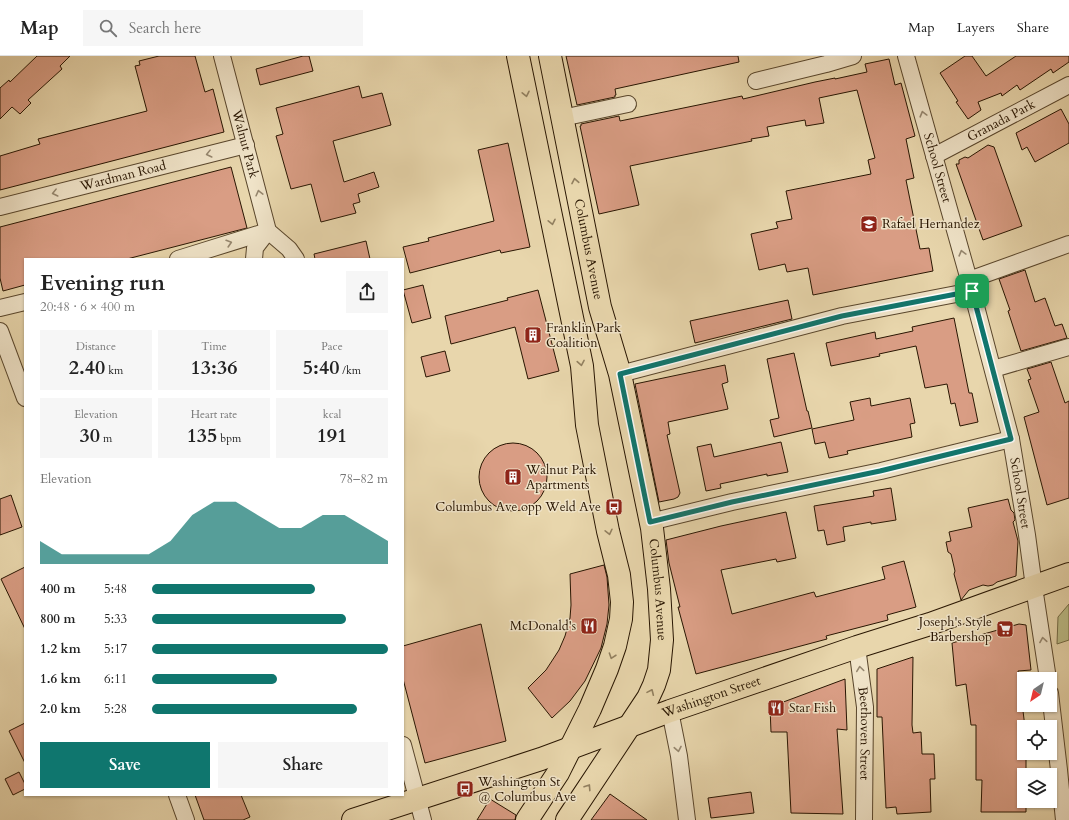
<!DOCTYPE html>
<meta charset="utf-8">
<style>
:root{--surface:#fff;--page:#f6f6f6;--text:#222;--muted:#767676;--line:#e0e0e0;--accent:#0f766e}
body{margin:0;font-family:Cardo,serif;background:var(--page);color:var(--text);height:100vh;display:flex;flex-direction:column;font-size:15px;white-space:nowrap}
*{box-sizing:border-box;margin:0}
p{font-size:13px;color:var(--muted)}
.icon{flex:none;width:22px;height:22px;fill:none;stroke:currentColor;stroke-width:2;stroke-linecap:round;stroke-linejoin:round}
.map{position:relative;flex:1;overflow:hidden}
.panel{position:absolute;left:24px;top:202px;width:380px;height:538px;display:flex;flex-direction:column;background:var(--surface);border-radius:0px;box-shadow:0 1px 3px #0004}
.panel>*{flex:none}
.needle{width:26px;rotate:215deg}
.controls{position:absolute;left:1017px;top:616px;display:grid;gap:8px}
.controls a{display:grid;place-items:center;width:40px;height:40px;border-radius:0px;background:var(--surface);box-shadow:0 1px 3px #0004;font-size:20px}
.pin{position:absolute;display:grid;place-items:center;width:34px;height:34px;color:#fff;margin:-17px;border-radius:8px;box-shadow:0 2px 6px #0006}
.round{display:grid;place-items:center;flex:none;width:42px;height:42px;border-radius:0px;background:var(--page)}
.overview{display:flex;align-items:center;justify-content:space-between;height:68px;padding:0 16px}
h1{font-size:22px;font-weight:700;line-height:30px}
.figures{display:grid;grid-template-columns:repeat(3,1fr);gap:6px;height:68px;padding:4px 16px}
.figures div{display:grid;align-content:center;border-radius:0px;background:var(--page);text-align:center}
.figures b{font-size:20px;font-weight:700}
.figures small{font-size:11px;font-weight:400}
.figures p{font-size:11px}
.chart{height:112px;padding:8px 16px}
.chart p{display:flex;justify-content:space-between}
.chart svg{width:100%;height:72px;margin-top:4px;fill:var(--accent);opacity:.7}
.primary-button{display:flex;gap:8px;margin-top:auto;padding:8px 16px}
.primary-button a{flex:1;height:46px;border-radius:0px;background:var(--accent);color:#fff;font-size:16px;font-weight:700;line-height:46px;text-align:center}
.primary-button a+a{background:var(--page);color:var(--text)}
ul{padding:0 16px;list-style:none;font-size:13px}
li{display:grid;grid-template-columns:64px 48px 1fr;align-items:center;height:30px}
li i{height:10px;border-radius:5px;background:var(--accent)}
header{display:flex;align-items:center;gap:24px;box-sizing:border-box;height:56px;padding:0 20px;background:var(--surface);border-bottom:1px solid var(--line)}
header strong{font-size:19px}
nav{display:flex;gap:22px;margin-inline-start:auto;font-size:14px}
.search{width:280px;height:36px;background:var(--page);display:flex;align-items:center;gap:10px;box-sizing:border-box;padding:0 14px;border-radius:0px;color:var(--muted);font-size:15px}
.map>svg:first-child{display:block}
.green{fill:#bbbc86;stroke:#726944}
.building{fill:#d99d84;stroke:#291602}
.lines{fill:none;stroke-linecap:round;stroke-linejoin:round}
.minor-casing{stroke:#59462c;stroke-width:18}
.primary-casing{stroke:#291602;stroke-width:24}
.minor{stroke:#f0e4c9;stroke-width:16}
.primary{stroke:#e8d6ac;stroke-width:22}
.oneway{stroke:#928060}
.oneway2{stroke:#96876f}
.route-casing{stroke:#fff;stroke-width:8}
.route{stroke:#0f766e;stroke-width:5}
.labels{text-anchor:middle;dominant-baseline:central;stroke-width:3;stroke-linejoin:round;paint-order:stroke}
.street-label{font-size:13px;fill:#291602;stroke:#f0e4c9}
.poi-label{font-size:13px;fill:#291602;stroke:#f0e4c9;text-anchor:start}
</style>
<header>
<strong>Map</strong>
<div class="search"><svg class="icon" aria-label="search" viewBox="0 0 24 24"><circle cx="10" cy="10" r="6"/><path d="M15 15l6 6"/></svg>Search here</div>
<nav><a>Map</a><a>Layers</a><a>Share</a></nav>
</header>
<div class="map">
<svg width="1069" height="764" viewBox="0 0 1069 764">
<rect width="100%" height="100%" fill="#e8d6ac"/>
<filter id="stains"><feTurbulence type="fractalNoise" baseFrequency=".005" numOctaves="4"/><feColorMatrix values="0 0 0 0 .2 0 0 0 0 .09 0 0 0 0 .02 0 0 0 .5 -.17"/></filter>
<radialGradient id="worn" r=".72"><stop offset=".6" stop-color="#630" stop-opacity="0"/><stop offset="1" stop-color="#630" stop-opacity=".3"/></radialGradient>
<!-- green -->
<path class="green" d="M1069 548V584L1057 588 1058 561Z"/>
<!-- building -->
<g class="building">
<path d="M37 0H70L60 10 62 13 28 44 31 47 20 58 12 51 0 63V32L9 24 10 26Z"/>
<path d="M159 0H195L205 36 213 33 224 76 0 134V100L40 88 38 83 147 55 135 10 140 9 139 5Z"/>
<path d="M303 0H309L313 15 260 29 256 13Z"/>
<path d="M566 0H738L739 6 615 33 616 39H615V41L577 49Z"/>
<path d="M965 0H972L986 20 1016 0H1069V6L1053 17 1051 13 1020 34 1017 29 1002 40 1001 37 978 46 981 54 968 63 956 46 958 45 940 17Z"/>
<path d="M889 3 895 29 901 27 915 80 906 83 914 122 906 124 920 193 929 192 933 215 813 239 808 212 787 216 785 208 759 214 751 178 778 172 776 166 792 163 786 135 871 118 868 104 875 102 857 34 819 42 824 67 806 70 805 64 767 71 769 80 751 83 752 85 630 110 639 149 599 158 580 70H581V68L619 60 620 65 742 40 743 43 815 26 835 22V23L867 16 865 8Z"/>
<path d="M359 30 362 42 382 37 391 69 333 85 344 126 374 116 379 131 358 138 360 146 353 148 356 157 321 166 311 128 291 133 276 80 283 78 276 52Z"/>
<path d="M1061 53 1069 68V87L1035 106 1027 91 1022 94 1016 77Z"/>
<path d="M508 87 530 191 501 197 500 194 410 217 403 191 429 185 428 182 494 165 478 94Z"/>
<path d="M988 89 994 91 1022 170 983 184 956 108H959V104L965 101 968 102Z"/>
<path d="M231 111 247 172 127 203H25V229L3 235 0 222V171Z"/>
<path d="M366 185 370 203H315L314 198Z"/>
<path d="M1025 214 1035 246 1045 242 1055 270 1062 268 1067 282 1021 295 1008 255 1010 254 999 223Z"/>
<path d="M423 229 431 262 412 267 403 234Z"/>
<path d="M538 234 559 315 528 323 515 271 451 288 445 260 508 244 507 242Z"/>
<path d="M788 244 792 263 695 287 690 265Z"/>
<path d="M954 262 969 337H972L978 366 960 370 955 347 951 348 947 328 925 332 916 290 879 298 880 300 831 310 826 287 875 276 876 283 913 275 912 271Z"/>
<path d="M445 295 450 315 426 321 421 301Z"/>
<path d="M794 297 807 355H808L812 372 774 381 770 364 779 362 767 303Z"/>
<path d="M1051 306 1065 347 1069 345V442L1047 449 1024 361 1039 356 1028 324 1031 323 1027 313Z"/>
<path d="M725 309 728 326 722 328 728 353 668 366 670 378 667 379 680 437 678 441 674 443 659 446 635 328Z"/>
<path d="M870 342 871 350 910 342 915 367 910 368 912 381 847 395 848 398 829 402 825 386 815 388 812 373 854 364 850 346Z"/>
<path d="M781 386 788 416 767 420V418L720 428 721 432 706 435 697 391 711 388 714 401Z"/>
<circle cx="513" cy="421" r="34"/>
<path d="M891 432 896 464 871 468V466L843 471 845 485 827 489 824 474 818 475 814 450 874 440 873 435Z"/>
<path d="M11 439 22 471 0 479V443Z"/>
<path d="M1008 443 1011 454 1014 457 1015 464 1013 466 1018 485 1016 520 997 526 993 529 988 530 983 529 969 534 961 544 954 518 955 515 951 498 948 496 946 486 951 485 949 476 972 471 968 452Z"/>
<path d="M786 456 796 502 777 506 776 503 721 514 732 558 814 536 816 541 885 523 882 511 904 505 916 551 887 559 888 564 826 580 827 583 696 618 678 551H680L669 507 666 484 721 470Z"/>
<path d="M604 509 607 521 609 549 607 568 601 592 585 625 570 645 552 662 528 632 546 614 559 594 565 580 570 562 571 549 570 518Z"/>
<path d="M25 511V573L1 523Z"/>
<path d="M481 568 506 685 425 707 403 623V590Z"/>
<path d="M1019 568 1026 569 1031 614 1018 615 1025 671 1024 697H1026V719H1024V745H1026V756H981L982 724H976V669H971L966 628 956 630 952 587Z"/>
<path d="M913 601 912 669 913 677 921 676 922 698H934L935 723H930L931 756 897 758 896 751 886 752 882 661H877V613Z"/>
<path d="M845 623 847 674 837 673 843 758 791 757 787 676H771L770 651Z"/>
<path d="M25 667V707L9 675Z"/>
<path d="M19 716 25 728V733L13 739 5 723Z"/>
<path d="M751 736 754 757 711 762 708 742Z"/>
<path d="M610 738 647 764H591Z"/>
<path d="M195 739H241L250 761 243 764H204Z"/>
<path d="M490 743 516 759 515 764H477Z"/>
</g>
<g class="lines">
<!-- minor casing -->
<g class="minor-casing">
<g id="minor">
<path id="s1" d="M222 0 268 175 289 193 296 203"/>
<path id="s2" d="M906 0 969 224 1011 383 1027 479 1034 531 1048 623"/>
<path d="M756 25 826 8 853 0"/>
<path d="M562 62 628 48"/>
<path id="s3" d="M934 100 1069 29"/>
<path id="s4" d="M0 151 246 89"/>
<path d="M178 203 268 175"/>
<path d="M254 203 255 192 268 175"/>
<path d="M969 224 1069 188"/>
<path d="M0 252 25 246"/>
<path d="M0 275 25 342"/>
<path d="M993 313 1069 291"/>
<path d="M620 318 842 260 972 235"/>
<path d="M650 466 732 446 881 415 1011 383"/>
<path id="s5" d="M857 591 865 651 864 764"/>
<path d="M1050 637 1059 714 1064 764"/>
<path d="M670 655 679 700 687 764"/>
<path d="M403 689 423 764"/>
<path d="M177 739 186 764"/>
</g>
</g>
<!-- primary casing -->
<g class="primary-casing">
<g id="primary">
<path d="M518 0 582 310 587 369 608 475 619 519 622 546 621 563 615 590 607 613 590 653 558 717 527 764"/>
<path id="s6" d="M550 0 600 251 620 318 652 472 659 533 662 584 659 614 654 629 648 642 567 764"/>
<path id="s7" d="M353 764 541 703 670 655 857 591 930 568 1069 518"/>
</g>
</g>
<!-- minor -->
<use href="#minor" class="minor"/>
<!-- primary -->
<use href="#primary" class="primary"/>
</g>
<!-- one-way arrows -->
<defs><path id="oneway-chevron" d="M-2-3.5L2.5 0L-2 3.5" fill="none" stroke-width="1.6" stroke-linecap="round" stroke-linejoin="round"/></defs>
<g class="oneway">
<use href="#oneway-chevron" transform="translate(526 38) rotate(78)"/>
<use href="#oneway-chevron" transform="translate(575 125) rotate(-101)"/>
<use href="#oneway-chevron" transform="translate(552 166) rotate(78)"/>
<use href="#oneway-chevron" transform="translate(581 307) rotate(80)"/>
<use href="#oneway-chevron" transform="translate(609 476) rotate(77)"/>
<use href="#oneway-chevron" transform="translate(612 600) rotate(109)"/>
<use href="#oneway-chevron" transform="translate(651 636) rotate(-66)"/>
<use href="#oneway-chevron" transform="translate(588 731) rotate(-57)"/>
</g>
<g class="oneway2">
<use href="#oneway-chevron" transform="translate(923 58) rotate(-105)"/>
<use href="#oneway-chevron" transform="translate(209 98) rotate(166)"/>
<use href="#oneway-chevron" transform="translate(55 137) rotate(166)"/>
<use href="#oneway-chevron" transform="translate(259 137) rotate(-104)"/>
<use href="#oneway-chevron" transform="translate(229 187) rotate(-17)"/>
<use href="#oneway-chevron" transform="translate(962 197) rotate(-105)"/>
<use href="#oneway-chevron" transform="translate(1043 584) rotate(-99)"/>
<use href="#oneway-chevron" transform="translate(860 613) rotate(-98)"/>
<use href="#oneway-chevron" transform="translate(678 693) rotate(79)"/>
</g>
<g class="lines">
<!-- route casing -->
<g class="route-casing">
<path id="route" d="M972 235 1011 383 880 415 732 446 650 466 620 318 842 260Z"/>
</g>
<!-- route -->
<use href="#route" class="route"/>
</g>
<!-- icons -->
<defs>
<g id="school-square" transform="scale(0.9)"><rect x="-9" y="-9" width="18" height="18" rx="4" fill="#8f2418" stroke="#f0e4c9"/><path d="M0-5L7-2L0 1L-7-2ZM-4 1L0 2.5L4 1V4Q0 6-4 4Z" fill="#fff"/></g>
<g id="building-square" transform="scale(0.9)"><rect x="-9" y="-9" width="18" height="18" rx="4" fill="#8f2418" stroke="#f0e4c9"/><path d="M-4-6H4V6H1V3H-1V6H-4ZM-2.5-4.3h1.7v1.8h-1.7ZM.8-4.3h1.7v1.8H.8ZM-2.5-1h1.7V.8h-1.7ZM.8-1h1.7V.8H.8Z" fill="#fff"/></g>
<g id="bus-square" transform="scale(0.9)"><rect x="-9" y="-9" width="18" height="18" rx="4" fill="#8f2418" stroke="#f0e4c9"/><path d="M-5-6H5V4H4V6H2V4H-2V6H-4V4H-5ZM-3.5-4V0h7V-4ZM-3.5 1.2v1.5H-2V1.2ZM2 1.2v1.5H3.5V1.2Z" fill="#fff"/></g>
<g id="restaurant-square" transform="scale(0.9)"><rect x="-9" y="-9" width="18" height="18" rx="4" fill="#8f2418" stroke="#f0e4c9"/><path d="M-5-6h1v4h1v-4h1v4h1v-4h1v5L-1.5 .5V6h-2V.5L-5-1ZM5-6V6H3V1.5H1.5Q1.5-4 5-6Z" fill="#fff"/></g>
<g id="supermarket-square" transform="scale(0.9)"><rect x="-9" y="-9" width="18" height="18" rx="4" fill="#8f2418" stroke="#f0e4c9"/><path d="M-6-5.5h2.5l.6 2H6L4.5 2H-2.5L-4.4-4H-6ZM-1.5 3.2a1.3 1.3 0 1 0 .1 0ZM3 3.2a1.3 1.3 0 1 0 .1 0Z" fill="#fff"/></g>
</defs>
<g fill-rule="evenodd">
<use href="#school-square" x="869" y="168"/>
<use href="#building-square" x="533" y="279"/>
<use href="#building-square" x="513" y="421"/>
<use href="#bus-square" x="614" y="451"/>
<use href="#restaurant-square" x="589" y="570"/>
<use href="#supermarket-square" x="1005" y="573"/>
<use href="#restaurant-square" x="776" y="652"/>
<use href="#bus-square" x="465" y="733"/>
</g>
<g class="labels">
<!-- street labels -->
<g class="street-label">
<text stroke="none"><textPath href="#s3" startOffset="76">Granada Park</textPath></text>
<text stroke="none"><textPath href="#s1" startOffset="91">Walnut Park</textPath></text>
<text stroke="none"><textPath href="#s2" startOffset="116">School Street</textPath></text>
<text stroke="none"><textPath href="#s4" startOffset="127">Wardman Road</textPath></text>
<text stroke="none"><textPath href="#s6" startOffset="197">Columbus Avenue</textPath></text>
<text stroke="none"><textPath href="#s2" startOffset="452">School Street</textPath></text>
<text stroke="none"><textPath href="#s6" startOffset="545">Columbus Avenue</textPath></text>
<text stroke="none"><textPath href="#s7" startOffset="379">Washington Street</textPath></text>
<text stroke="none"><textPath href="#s5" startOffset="87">Beethoven Street</textPath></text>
</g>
<!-- poi labels -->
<g class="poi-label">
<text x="882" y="168">Rafael Hernandez</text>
<text x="546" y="272">Franklin Park<tspan x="546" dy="15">Coalition</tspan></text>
<text x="526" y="414">Walnut Park<tspan x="526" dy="15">Apartments</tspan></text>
<text x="601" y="451" text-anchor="end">Columbus Ave opp Weld Ave</text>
<text x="992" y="566" text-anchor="end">Joseph's Style<tspan x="992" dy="15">Barbershop</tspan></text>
<text x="576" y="570" text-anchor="end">McDonald's</text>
<text x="789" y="652">Star Fish</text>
<text x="478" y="726">Washington St<tspan x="478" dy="15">@ Columbus Ave</tspan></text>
</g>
</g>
<rect width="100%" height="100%" filter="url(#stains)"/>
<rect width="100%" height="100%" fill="url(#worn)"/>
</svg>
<div class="controls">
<a><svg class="needle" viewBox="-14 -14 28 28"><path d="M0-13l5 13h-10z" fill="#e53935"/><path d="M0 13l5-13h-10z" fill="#767676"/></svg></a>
<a><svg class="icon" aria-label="locate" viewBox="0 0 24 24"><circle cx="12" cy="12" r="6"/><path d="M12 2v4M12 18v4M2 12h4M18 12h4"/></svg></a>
<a><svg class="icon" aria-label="layers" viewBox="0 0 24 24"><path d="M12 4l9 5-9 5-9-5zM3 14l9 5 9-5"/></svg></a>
</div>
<div class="pin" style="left:972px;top:235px;background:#1e9e55"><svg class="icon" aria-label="arrive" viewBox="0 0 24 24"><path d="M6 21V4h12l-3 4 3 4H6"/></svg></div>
<section class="panel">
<div class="overview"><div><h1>Evening run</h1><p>20:48 · 6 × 400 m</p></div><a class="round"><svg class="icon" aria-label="share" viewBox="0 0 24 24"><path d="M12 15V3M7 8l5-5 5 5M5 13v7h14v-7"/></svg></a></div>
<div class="figures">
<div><p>Distance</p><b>2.40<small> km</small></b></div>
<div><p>Time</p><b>13:36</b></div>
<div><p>Pace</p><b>5:40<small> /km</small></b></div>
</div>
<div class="figures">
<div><p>Elevation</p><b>30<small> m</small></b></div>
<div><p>Heart rate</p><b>135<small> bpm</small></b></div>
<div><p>kcal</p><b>191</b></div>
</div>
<div class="chart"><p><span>Elevation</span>78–82 m</p>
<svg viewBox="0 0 160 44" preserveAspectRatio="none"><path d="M0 44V30L10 38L20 38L30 38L40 38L50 38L60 30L70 14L80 6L90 6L100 14L110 22L120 22L130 14L140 14L150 22L160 30V44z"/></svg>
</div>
<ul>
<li><b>400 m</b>5:48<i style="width:69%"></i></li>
<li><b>800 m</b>5:33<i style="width:82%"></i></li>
<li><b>1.2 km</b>5:17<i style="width:100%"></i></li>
<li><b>1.6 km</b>6:11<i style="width:53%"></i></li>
<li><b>2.0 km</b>5:28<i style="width:87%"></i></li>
</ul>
<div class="primary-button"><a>Save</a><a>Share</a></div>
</section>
</div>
